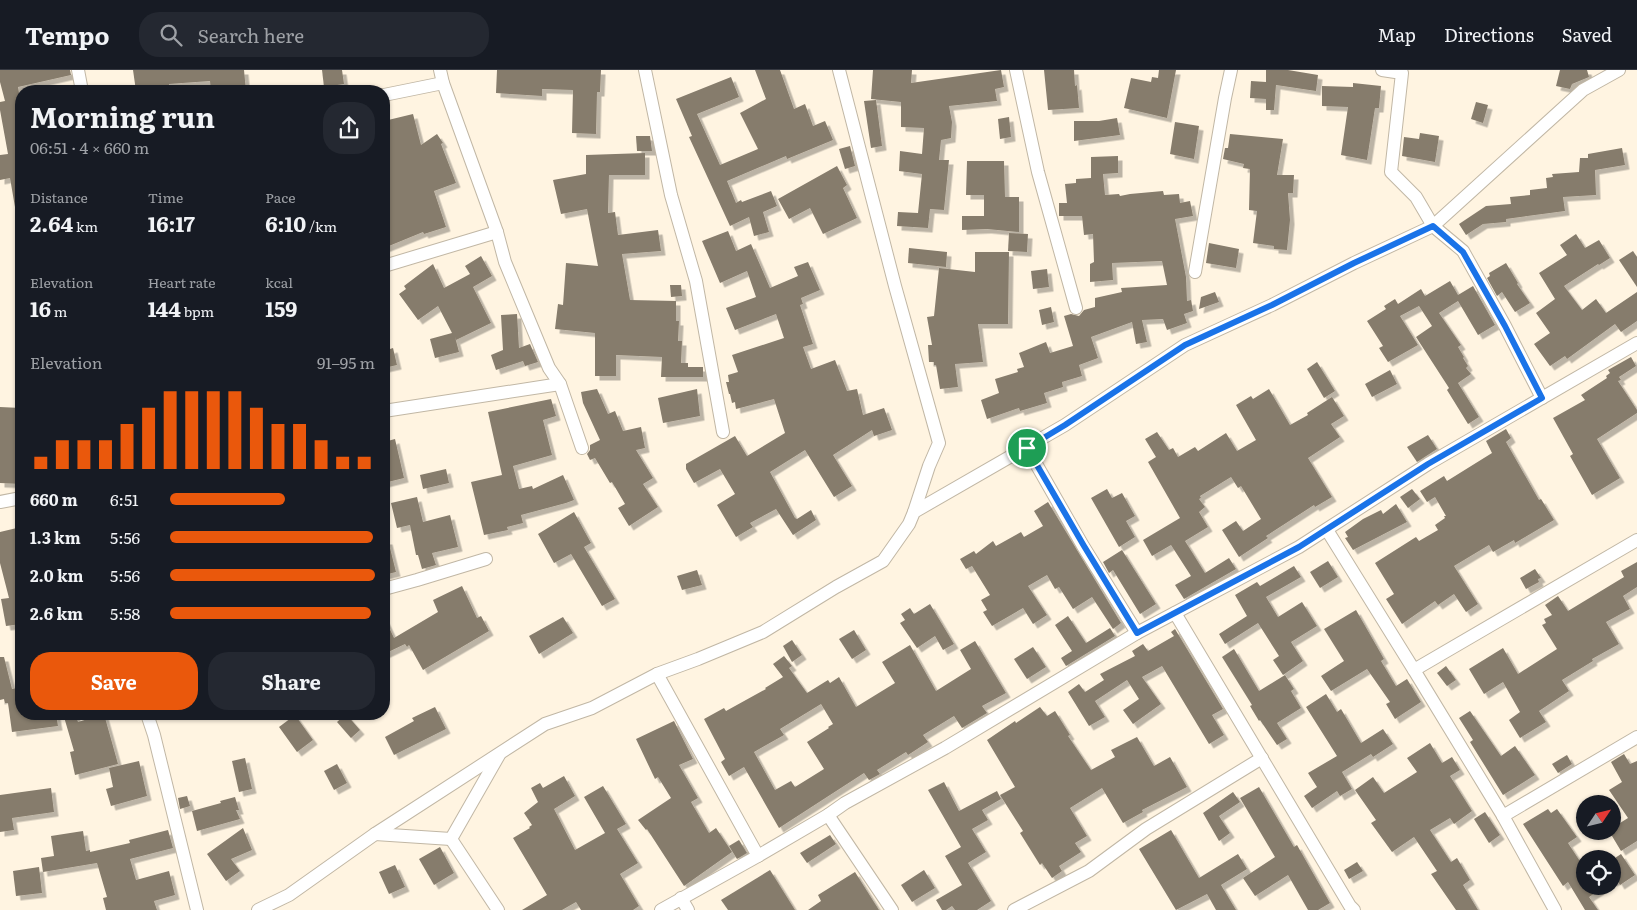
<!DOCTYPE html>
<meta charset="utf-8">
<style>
:root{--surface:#171b24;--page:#242831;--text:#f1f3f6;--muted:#9ea1a6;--line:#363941;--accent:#ea580c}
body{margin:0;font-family:Literata,serif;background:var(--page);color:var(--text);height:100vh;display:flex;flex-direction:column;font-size:19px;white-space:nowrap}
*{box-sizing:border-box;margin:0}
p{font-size:16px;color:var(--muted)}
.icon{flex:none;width:28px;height:28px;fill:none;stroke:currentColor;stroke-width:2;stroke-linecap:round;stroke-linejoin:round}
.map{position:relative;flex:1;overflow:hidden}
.details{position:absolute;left:15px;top:15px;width:375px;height:635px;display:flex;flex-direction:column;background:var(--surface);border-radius:20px;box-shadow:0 1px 4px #0004}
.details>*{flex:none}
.needle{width:32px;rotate:55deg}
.controls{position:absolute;left:1576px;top:725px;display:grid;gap:10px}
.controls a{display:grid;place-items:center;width:45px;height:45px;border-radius:50%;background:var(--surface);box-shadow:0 1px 4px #0004;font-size:25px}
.pin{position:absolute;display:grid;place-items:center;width:42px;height:42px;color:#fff;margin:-21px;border:2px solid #fff;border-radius:50%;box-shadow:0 1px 5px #0007}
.round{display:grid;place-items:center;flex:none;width:52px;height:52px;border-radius:20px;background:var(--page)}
.overview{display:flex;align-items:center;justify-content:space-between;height:85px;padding:0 15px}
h1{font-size:28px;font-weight:700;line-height:38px}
.metrics{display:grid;grid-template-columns:repeat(3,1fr);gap:8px;height:85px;padding:5px 15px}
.metrics div{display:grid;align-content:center}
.metrics b{font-size:21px;font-weight:700}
.metrics small{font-size:14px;font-weight:400}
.metrics p{font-size:14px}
.chart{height:140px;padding:10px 15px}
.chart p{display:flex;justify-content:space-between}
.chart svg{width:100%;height:90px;margin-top:5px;stroke:var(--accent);stroke-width:6}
.button{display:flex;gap:10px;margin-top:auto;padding:10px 15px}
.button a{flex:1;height:58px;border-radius:20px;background:var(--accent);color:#fff;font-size:20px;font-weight:700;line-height:58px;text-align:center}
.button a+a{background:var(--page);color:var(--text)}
ul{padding:0 15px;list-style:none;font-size:16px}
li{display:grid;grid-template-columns:80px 60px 1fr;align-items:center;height:38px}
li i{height:12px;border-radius:6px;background:var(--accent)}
header{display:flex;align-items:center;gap:30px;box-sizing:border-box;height:70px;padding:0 25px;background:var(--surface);border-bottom:1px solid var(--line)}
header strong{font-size:24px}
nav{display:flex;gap:28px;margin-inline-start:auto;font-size:18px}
.search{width:350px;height:45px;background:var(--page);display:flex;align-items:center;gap:12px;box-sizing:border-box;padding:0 18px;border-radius:20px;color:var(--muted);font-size:19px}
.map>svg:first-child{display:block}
.building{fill:#867c6c;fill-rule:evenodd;filter:url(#shadow)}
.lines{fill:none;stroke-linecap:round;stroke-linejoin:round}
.street-casing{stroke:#c1b7a5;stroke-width:14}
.street{stroke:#fff;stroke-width:12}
.route-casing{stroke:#fff;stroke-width:10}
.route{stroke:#1a73e8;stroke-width:6}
</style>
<header>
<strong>Tempo</strong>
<div class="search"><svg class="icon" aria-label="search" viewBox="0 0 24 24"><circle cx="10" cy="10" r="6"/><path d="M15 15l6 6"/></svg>Search here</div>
<nav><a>Map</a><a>Directions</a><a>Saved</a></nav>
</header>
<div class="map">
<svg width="1637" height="840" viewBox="0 0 1637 840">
<defs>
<filter id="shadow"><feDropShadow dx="4.5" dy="4.5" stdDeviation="0" flood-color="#0004"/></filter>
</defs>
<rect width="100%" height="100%" fill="#fff4e1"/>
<!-- building -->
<g class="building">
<path d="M0 0H70L71 5 18 17 21 35V137H15L10 108 0 110V85L8 84 0 40V32L5 31 0 12Z"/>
<path d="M133 0H244L246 21H211L210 11 169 14 170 21H136Z"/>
<path d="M322 0H342L344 14 324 17Z"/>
<path d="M497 0H601L600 22H597L596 64 572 63 573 20 542 19V26L496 23Z"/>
<path d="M755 0H780L794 39 805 34 813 56 825 51 833 70 787 89 786 86 727 111 736 133 741 130 742 132 771 121 777 136 763 142 769 162 754 166 749 147 730 156 689 67 692 66 676 29 731 7 739 27 697 44 720 95 758 79 740 43 766 29Z"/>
<path d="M873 0H912L911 13 1001 0 1004 17 995 19 997 31 949 36 952 52 951 68 941 70 939 90H949L944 140 930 139 928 158 897 156 898 142 918 143 922 104 899 101 900 81 922 84 924 58 901 57V32L871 29Z"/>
<path d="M1044 0H1074L1075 16 1077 15 1079 38 1048 40Z"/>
<path d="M1159 0H1176L1167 48 1124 38 1131 8 1151 12 1152 7 1158 8Z"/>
<path d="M1266 0H1288L1318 5 1316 21 1276 15 1274 40H1266V29L1250 28 1251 11 1266 12Z"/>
<path d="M1560 0H1587L1589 7 1572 14 1570 19 1556 16Z"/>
<path d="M1353 13 1381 16 1379 38H1375L1367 90 1341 85 1348 37 1322 36V16L1353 17Z"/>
<path d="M876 30 882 76 871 78 864 31Z"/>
<path d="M1476 32 1488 35 1483 53 1471 49Z"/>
<path d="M413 44 421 75 437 64 443 73 441 74 456 113 434 121 446 157 424 164 423 162 384 178V124L390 121 384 91V51Z"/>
<path d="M1009 47 1011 67 1000 69 998 49Z"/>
<path d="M1117 48 1120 65 1074 71V51H1099Z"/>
<path d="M1175 52 1199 56 1194 89 1170 84Z"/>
<path d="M1420 63 1439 66 1435 92 1402 86 1404 67 1419 69Z"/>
<path d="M1230 64 1283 69 1277 105H1294L1293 123H1288L1290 150 1287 180 1274 179V176L1253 173 1257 141 1249 140 1250 99 1243 98 1244 94 1223 89 1225 78H1228Z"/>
<path d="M636 66H650L652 81H637Z"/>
<path d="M850 76 855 96 845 99 839 79Z"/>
<path d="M1622 78 1625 95 1595 100 1596 125 1563 127 1565 141 1506 149V152L1483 154 1466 165 1459 154 1486 136 1511 134 1510 127 1530 125V120L1547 118 1546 108 1553 107 1552 104 1579 102 1580 88H1588V84Z"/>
<path d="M645 83V105H609L608 143 615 142 618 165 658 160 661 181 622 184 630 230 676 231V251H679L678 271H682L681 293H688V297H703V307H661L662 287 616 285V306H595V263L555 259 558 234 563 235 566 193 598 196 587 139 561 144 553 110 586 104V85Z"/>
<path d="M1118 86V103L1103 104 1105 125 1119 124 1120 126 1130 124 1163 121 1164 125 1179 124 1180 133 1190 131 1193 146 1175 149 1186 207 1187 231 1191 230 1193 241 1184 244 1187 253 1167 260 1163 249 1142 250 1147 272 1136 274 1132 252 1091 267 1098 288 1079 295 1082 306 1062 312 1063 317 1044 323 1047 333 1020 341 1019 338 987 349 981 330 999 323 995 309 1018 302 1017 299 1024 297 1019 283 1046 272 1050 283 1073 276 1064 246 1071 244 1079 246 1084 240 1095 237V228L1122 222 1121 218 1167 215 1162 191 1112 193 1113 210 1090 212V194L1094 192 1093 164 1084 165 1082 146H1059V133H1067L1065 114 1076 113V109L1091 108V87Z"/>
<path d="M967 91H1004L1005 127H1019V162L987 159 962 160V146H984V125H966Z"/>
<path d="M837 96 847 115 843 118 857 148 823 164 810 138 789 149 778 129Z"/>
<path d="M728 161 736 181 751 174 770 218 798 206 794 197 808 192 820 220 801 228 803 234 800 235 813 274 803 277 811 299 835 290 847 321 857 319 863 345 884 338 892 360 874 366 872 360 833 385 852 416 834 427 805 380 770 402 795 448 797 449 811 440 816 450 793 465 776 439 750 453 753 457 736 467 717 435 735 424 720 399 694 413 686 399V394L735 366 747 386 785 363 774 329 736 339 735 332 732 333 730 324H729L726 312H729L728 305 738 302 732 285 784 268 776 244 735 260 726 238 756 227 747 201 720 213 702 171Z"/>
<path d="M1009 163 1028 164 1027 182 1008 181Z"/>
<path d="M1576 164 1585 178 1599 170 1610 188 1599 195 1598 194 1564 216 1582 240 1596 229 1606 243 1637 222V251L1621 262 1615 254 1567 289 1565 286 1550 296 1534 274 1550 263 1536 243 1555 229 1539 203 1567 185 1560 175Z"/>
<path d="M1209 173 1239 179 1236 198 1206 193Z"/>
<path d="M909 178 947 182 946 197 908 193Z"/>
<path d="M1633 181 1637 187V217L1619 190Z"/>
<path d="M975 182H1009L1008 254H978L983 292 955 294 958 317 940 319 936 295H934V292H929L928 275H932L927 247 934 246 939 198 975 202Z"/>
<path d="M481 186 492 206 473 217 491 253 456 270 455 267 459 282 435 288 430 269 452 263 438 236 418 250 399 224 406 219 404 216 433 194 444 218 470 204 465 196Z"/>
<path d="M1506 193 1518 213 1517 214 1530 233 1515 242 1502 222 1497 226 1487 208 1490 206 1489 203Z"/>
<path d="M1047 199 1049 217 1033 219 1031 201Z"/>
<path d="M1450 211 1458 225 1473 216 1495 255 1478 265 1458 231 1439 243 1461 275 1458 277 1464 287 1463 288 1468 296 1466 298 1471 304 1458 313 1479 347 1468 354 1447 320 1449 318 1416 267 1432 256 1419 236 1400 246 1418 275 1388 292 1379 278 1383 276 1367 251 1386 239 1384 236 1395 229 1398 234 1421 219 1425 226Z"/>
<path d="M670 215H681L682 226 671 227Z"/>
<path d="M1215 222 1219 232 1199 239 1201 227Z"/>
<path d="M1051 237 1054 252 1042 255 1039 240Z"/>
<path d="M517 244 519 278 530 274 538 292 525 296 523 291 496 300 491 285 503 280 501 245Z"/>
<path d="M393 278 397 295 384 298V281Z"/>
<path d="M1631 287 1636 296 1619 307 1621 310 1618 311 1637 340V343L1597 369 1620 408 1592 425 1570 386 1573 384 1553 348 1585 330 1581 325 1607 308 1606 306 1610 303 1608 300Z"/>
<path d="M1317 292 1335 321 1324 328 1307 299Z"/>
<path d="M1390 300 1397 314 1372 327 1365 314Z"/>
<path d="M597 319 608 344 615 341 623 361 641 357 645 378 636 380 653 408 643 414 658 437 629 456 618 438 625 434 612 412 610 413 595 388 590 390 587 384 590 380V375L600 370 583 333 581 322Z"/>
<path d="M697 319 700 346 663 353 658 328Z"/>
<path d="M1269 319 1290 355 1308 345 1307 343 1332 327 1344 346 1331 354 1340 367 1308 388 1332 427 1315 437 1314 435 1266 466 1268 468 1239 487 1222 460 1236 451 1243 461 1261 449 1241 416 1238 418 1231 407 1200 426 1201 428 1199 429 1205 437 1199 442 1208 457 1185 471 1205 503 1229 488 1236 499 1184 529 1175 515 1191 506 1171 475 1152 486 1143 470 1180 448 1148 392 1156 387 1145 369 1157 362 1169 380 1173 378 1178 387 1195 377 1198 381 1226 363 1237 381 1256 370 1236 335 1251 326 1253 329Z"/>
<path d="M551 329 556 346 543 350 552 385 513 396 519 419 532 416 533 419 563 405 574 430 566 433 521 445 523 453 507 457 508 460 484 465 471 412 502 405 488 342Z"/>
<path d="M0 337 21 338V414L0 413Z"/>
<path d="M1506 359 1511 368 1506 372 1539 430 1541 429 1554 450 1515 473 1514 470 1493 482 1489 475 1454 496 1478 534 1466 542 1454 524 1438 535 1435 531 1402 554 1386 529 1394 524 1375 493 1416 467 1419 471 1438 460 1435 455 1445 448 1444 446H1446L1435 427 1427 432 1420 421 1444 406 1447 411 1492 383 1486 371Z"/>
<path d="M1428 365 1437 379 1417 392 1407 377Z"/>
<path d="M395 369 404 408 384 413V372Z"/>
<path d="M446 399 449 413 423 419 420 405Z"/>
<path d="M1107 419 1112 428 1122 423 1135 446 1126 451 1135 467 1119 477 1091 428Z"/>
<path d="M1412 419 1420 429 1408 438 1400 427Z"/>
<path d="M417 427 423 452 450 445 458 477 432 483 436 495 422 499 418 485H416L410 455 397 458 391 433Z"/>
<path d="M1048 432 1121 553 1113 559 1092 527 1073 539 1059 517 1055 519 1047 505 1028 516 1047 545 1033 554 1023 538 992 556 983 542 987 540 981 530 990 525 972 496 966 499 960 489 974 481 976 484 993 471 996 476 1021 462 1024 467 1043 456 1034 441Z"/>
<path d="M1396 434 1407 452 1353 480 1345 468 1348 467 1345 462 1363 449 1381 440 1383 444Z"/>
<path d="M574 442 591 473 584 477 615 529 602 536 571 484 554 493 538 464Z"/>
<path d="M21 457V554L6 556 1 529 9 528 0 493V462Z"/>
<path d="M384 470H388L396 502 384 505Z"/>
<path d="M1122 480 1156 534 1140 544 1113 500 1109 503 1103 492Z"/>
<path d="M1328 491 1338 507 1320 518 1310 502Z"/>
<path d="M1637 492V517L1623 526 1630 539 1606 552 1619 574 1592 589 1593 591 1562 610 1569 621 1539 641 1546 652 1520 668 1509 650 1520 642 1503 612 1484 624 1469 599 1503 578 1518 604 1557 579 1542 555 1546 553 1544 549 1552 545 1545 535 1558 526 1568 541 1624 507 1621 501Z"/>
<path d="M1294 496 1301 507 1266 527 1278 547 1302 532 1317 556 1291 572 1303 591 1283 605 1273 590 1279 586 1258 553 1225 574 1219 564 1247 546 1235 525 1257 512 1260 516Z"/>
<path d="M1535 499 1541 508 1538 509 1539 512 1526 519 1520 508Z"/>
<path d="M697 500 702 515 682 520 677 506Z"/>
<path d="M462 516 477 548 481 546 489 561 423 600 409 575 407 577 405 574 384 584V547L394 568 438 542 433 530Z"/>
<path d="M930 534 954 574 943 580 935 566 917 578 900 553 905 550 901 544 910 538 914 544Z"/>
<path d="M1356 540 1384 589 1381 591 1396 616 1407 609 1421 632 1395 649 1386 634 1390 632 1367 599 1331 621 1321 606 1344 591 1324 559Z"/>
<path d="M1068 546 1086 573 1110 558 1115 566 1066 596 1061 588 1072 581 1055 555Z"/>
<path d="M563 547 573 563 539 584 529 566Z"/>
<path d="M1175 559 1223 639 1212 645 1224 665 1209 674 1162 596 1142 607 1161 634 1133 654 1123 640 1139 629 1127 610 1095 631 1105 647 1089 656 1068 622 1079 614 1085 622 1104 610 1100 604 1135 586 1132 581 1143 574 1148 581 1174 566 1171 562Z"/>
<path d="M854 560 866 580 852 589 839 569Z"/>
<path d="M792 570 802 585 792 592 783 576Z"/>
<path d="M975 571 1006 623 982 636 987 643 962 658 954 646 923 665 928 672 908 685 906 682 877 700 880 704 869 710 864 703 779 758 744 697 729 706 721 692 725 689 704 649 724 638 726 641 766 619 765 618 783 607 773 594 784 586 792 596 789 598 807 623 828 610 830 613 839 607 856 637 895 613 882 592 910 575 936 621 971 599 960 580ZM821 634 833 654 828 657 829 658 807 672 824 699 795 717 791 711 775 720 754 682 784 665 780 659Z"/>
<path d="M1033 577 1046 597 1027 609 1014 589Z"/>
<path d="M1234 579 1259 621 1285 605 1294 619 1291 621 1301 638 1277 653 1287 669 1277 675 1260 650 1259 651 1250 636 1252 635 1222 587Z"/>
<path d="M0 587H4L12 619 17 618 21 644H56L58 656 12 662 8 633H5L4 629 0 630Z"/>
<path d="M1446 596 1456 610 1447 616 1437 603Z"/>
<path d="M1326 624 1337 642 1341 639 1361 673 1383 659 1393 674 1373 687 1371 684 1342 702 1352 719 1340 726 1337 721 1312 738 1304 726 1317 717 1308 703 1337 686 1306 637Z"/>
<path d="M435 637 446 659 394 685 385 667 414 651 412 648Z"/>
<path d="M1040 637 1047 646 1055 641 1070 665 1068 666 1091 700 1115 687 1111 680 1137 667 1154 696 1170 687 1187 717 1142 740 1143 742 1123 753 1102 718 1070 738 1087 766 1075 773 1081 782 1059 796 1062 801 1052 808 1042 793 1040 795 1020 763 1023 761 1000 725 1015 717 987 670 1015 651 1016 653Z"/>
<path d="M1470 641 1501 686 1515 676 1535 705 1503 725 1470 672 1473 670 1459 648Z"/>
<path d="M75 644 78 652 104 644 118 694 75 705 70 682 74 681 64 647Z"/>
<path d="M346 644 360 660 351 668 337 652Z"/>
<path d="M295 645 313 670 297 682 279 657Z"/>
<path d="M674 651 693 689 679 695 698 728 691 732 709 763 716 758 732 782 684 816 647 759 646 760 638 750 671 728 658 707 655 709 636 669Z"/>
<path d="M1430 673 1442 693 1452 687 1460 700 1450 706 1472 741 1454 754 1450 748 1430 760 1451 792 1457 788 1470 810 1463 815 1478 840H1456L1431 804 1437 801 1414 767 1392 782 1371 753 1376 750 1355 720 1373 707 1384 723 1417 702 1407 688Z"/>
<path d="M1624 684 1630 694 1637 691V771L1621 781 1609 761H1612V758L1628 748 1609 720 1622 712 1611 692Z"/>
<path d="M1567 685 1572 694 1558 703 1552 694Z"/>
<path d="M245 688 252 719 239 722 232 691Z"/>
<path d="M139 691 147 726 111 736 106 719 113 717 109 698Z"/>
<path d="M337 694 347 713 334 720 324 701Z"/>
<path d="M564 706 575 726 554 739 575 780 605 763 584 727 603 716 626 754 617 759 638 793 620 804 639 836 633 840H581L576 832 562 840H522L547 825 513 768 530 758 529 757 532 755 524 743 538 732 531 718 540 713 543 718Z"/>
<path d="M944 712 959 741 997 721 1001 729 982 740 988 750 972 759 986 782 968 793 991 831 977 840H955L952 836 946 840H942L936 830 962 815 945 786 961 777 928 720Z"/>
<path d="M1259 717 1294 777 1297 775 1330 833 1318 840H1308L1288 805 1255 826 1243 808 1275 787 1240 728Z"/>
<path d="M51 718 54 742 12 748 14 760 0 762V725Z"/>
<path d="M1233 722 1240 732 1219 746 1230 763 1219 771 1203 743Z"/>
<path d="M187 726 190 736 180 739 178 728Z"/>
<path d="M235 727 239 740H236L240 749 197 761 192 741 221 733 220 731Z"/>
<path d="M1548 739 1551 743 1557 739 1577 767 1568 773 1585 799V816H1606L1589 827 1598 840H1585L1568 812 1563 816 1523 754Z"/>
<path d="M1485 742 1500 765 1489 773 1474 749Z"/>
<path d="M243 758 252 780 231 789 240 801 226 811 207 784Z"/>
<path d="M168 760 173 778 130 789 136 810 169 801 175 825 154 831 157 840H106L103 828 107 827 97 793 43 802 41 788 54 786 51 766 83 761 86 781 90 780V782L130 773 129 770Z"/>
<path d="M1171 760 1199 808 1238 784 1247 799 1221 815 1236 840H1216L1207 824 1176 840 1139 779Z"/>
<path d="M830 765 836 774 807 793 800 783Z"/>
<path d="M739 770 747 783 737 789 729 776Z"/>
<path d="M440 777 454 803 434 815 419 789Z"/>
<path d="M1621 784 1635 805 1620 815 1617 810 1612 812V790Z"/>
<path d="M1357 792 1363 801 1349 809 1344 800Z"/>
<path d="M395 795 405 817 389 824 379 802Z"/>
<path d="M39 797 42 823 16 826 13 801Z"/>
<path d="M770 800 795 840H728L721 830Z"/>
<path d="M924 800 935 818 912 832 901 815Z"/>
<path d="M855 802 879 840H808L821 831 818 825Z"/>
</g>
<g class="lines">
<!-- street casing -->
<g class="street-casing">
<g id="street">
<path d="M78 0 82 21"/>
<path d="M440 0 443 13 497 162 505 192 549 298 560 314 582 378"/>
<path d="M645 0 671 125 696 211 723 362"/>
<path d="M839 0 895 216 939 373 929 396 914 442"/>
<path d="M1016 0 1038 102 1076 238"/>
<path d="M1382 0 1402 3 1391 102 1416 127 1433 156 1463 181 1505 256 1542 328"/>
<path d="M384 25 443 13"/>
<path d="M384 196 497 162"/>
<path d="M1195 202 1225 28 1231 0"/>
<path d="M384 341 560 314"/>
<path d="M1027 378 1083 476 1137 563"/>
<path d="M0 432 21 428"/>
<path d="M1327 460 1414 600"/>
<path d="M384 519 417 510 486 489"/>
<path d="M1175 543 1350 836 1354 840"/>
<path d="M657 604 758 786"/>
<path d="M147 644 154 665 197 840"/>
<path d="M828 745 892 840"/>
<path d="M1503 746 1414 600 1637 470"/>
<path d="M375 764 451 769"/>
<path d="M451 769 499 685"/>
<path d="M451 769 498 840"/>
<path d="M681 828 688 840"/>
<path d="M258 840 289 825 375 764 545 654 592 638 657 604 698 589 763 562 836 517 883 491 909 454 914 442 1065 355 1185 275 1272 235 1354 193 1433 156 1583 20 1619 0"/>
<path d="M661 840 758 786 828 745 845 733 945 678 1137 563 1299 477 1428 394 1637 273"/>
<path d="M1014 840 1089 801 1146 759 1262 688"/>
<path d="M1555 840 1503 746 1637 667"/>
</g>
</g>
<!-- street -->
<use href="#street" class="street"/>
</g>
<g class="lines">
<!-- route casing -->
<g class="route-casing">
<path id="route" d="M1433 156 1463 182 1505 256 1542 328 1428 394 1299 477 1137 563 1084 476 1027 378 1065 355 1185 275 1272 235 1354 193Z"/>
</g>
<!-- route -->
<use href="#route" class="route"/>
</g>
</svg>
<div class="controls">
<a><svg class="needle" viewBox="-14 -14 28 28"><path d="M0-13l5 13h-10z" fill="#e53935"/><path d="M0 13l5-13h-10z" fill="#9ea1a6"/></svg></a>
<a><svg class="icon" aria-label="locate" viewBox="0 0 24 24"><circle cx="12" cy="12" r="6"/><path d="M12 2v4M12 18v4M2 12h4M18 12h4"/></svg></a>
</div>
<div class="pin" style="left:1027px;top:378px;background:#1e9e55"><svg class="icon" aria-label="arrive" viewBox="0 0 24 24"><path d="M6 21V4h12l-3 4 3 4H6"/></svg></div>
<section class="details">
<div class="overview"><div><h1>Morning run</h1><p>06:51 · 4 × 660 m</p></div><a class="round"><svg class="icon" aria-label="share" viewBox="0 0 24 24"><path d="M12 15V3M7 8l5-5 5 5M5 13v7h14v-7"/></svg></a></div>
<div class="metrics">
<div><p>Distance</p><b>2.64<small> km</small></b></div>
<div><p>Time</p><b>16:17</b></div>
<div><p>Pace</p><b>6:10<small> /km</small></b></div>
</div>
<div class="metrics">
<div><p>Elevation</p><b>16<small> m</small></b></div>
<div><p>Heart rate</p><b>144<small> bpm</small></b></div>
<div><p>kcal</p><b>159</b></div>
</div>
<div class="chart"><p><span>Elevation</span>91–95 m</p>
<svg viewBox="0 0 160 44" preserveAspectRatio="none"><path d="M5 44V38M15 44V30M25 44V30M35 44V30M45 44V22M55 44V14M65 44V6M75 44V6M85 44V6M95 44V6M105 44V14M115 44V22M125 44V22M135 44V30M145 44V38M155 44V38"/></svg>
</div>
<ul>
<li><b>660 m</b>6:51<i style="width:56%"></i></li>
<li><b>1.3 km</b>5:56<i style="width:99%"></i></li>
<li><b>2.0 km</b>5:56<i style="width:100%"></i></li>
<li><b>2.6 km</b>5:58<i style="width:98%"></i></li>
</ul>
<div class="button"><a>Save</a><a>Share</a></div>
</section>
</div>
